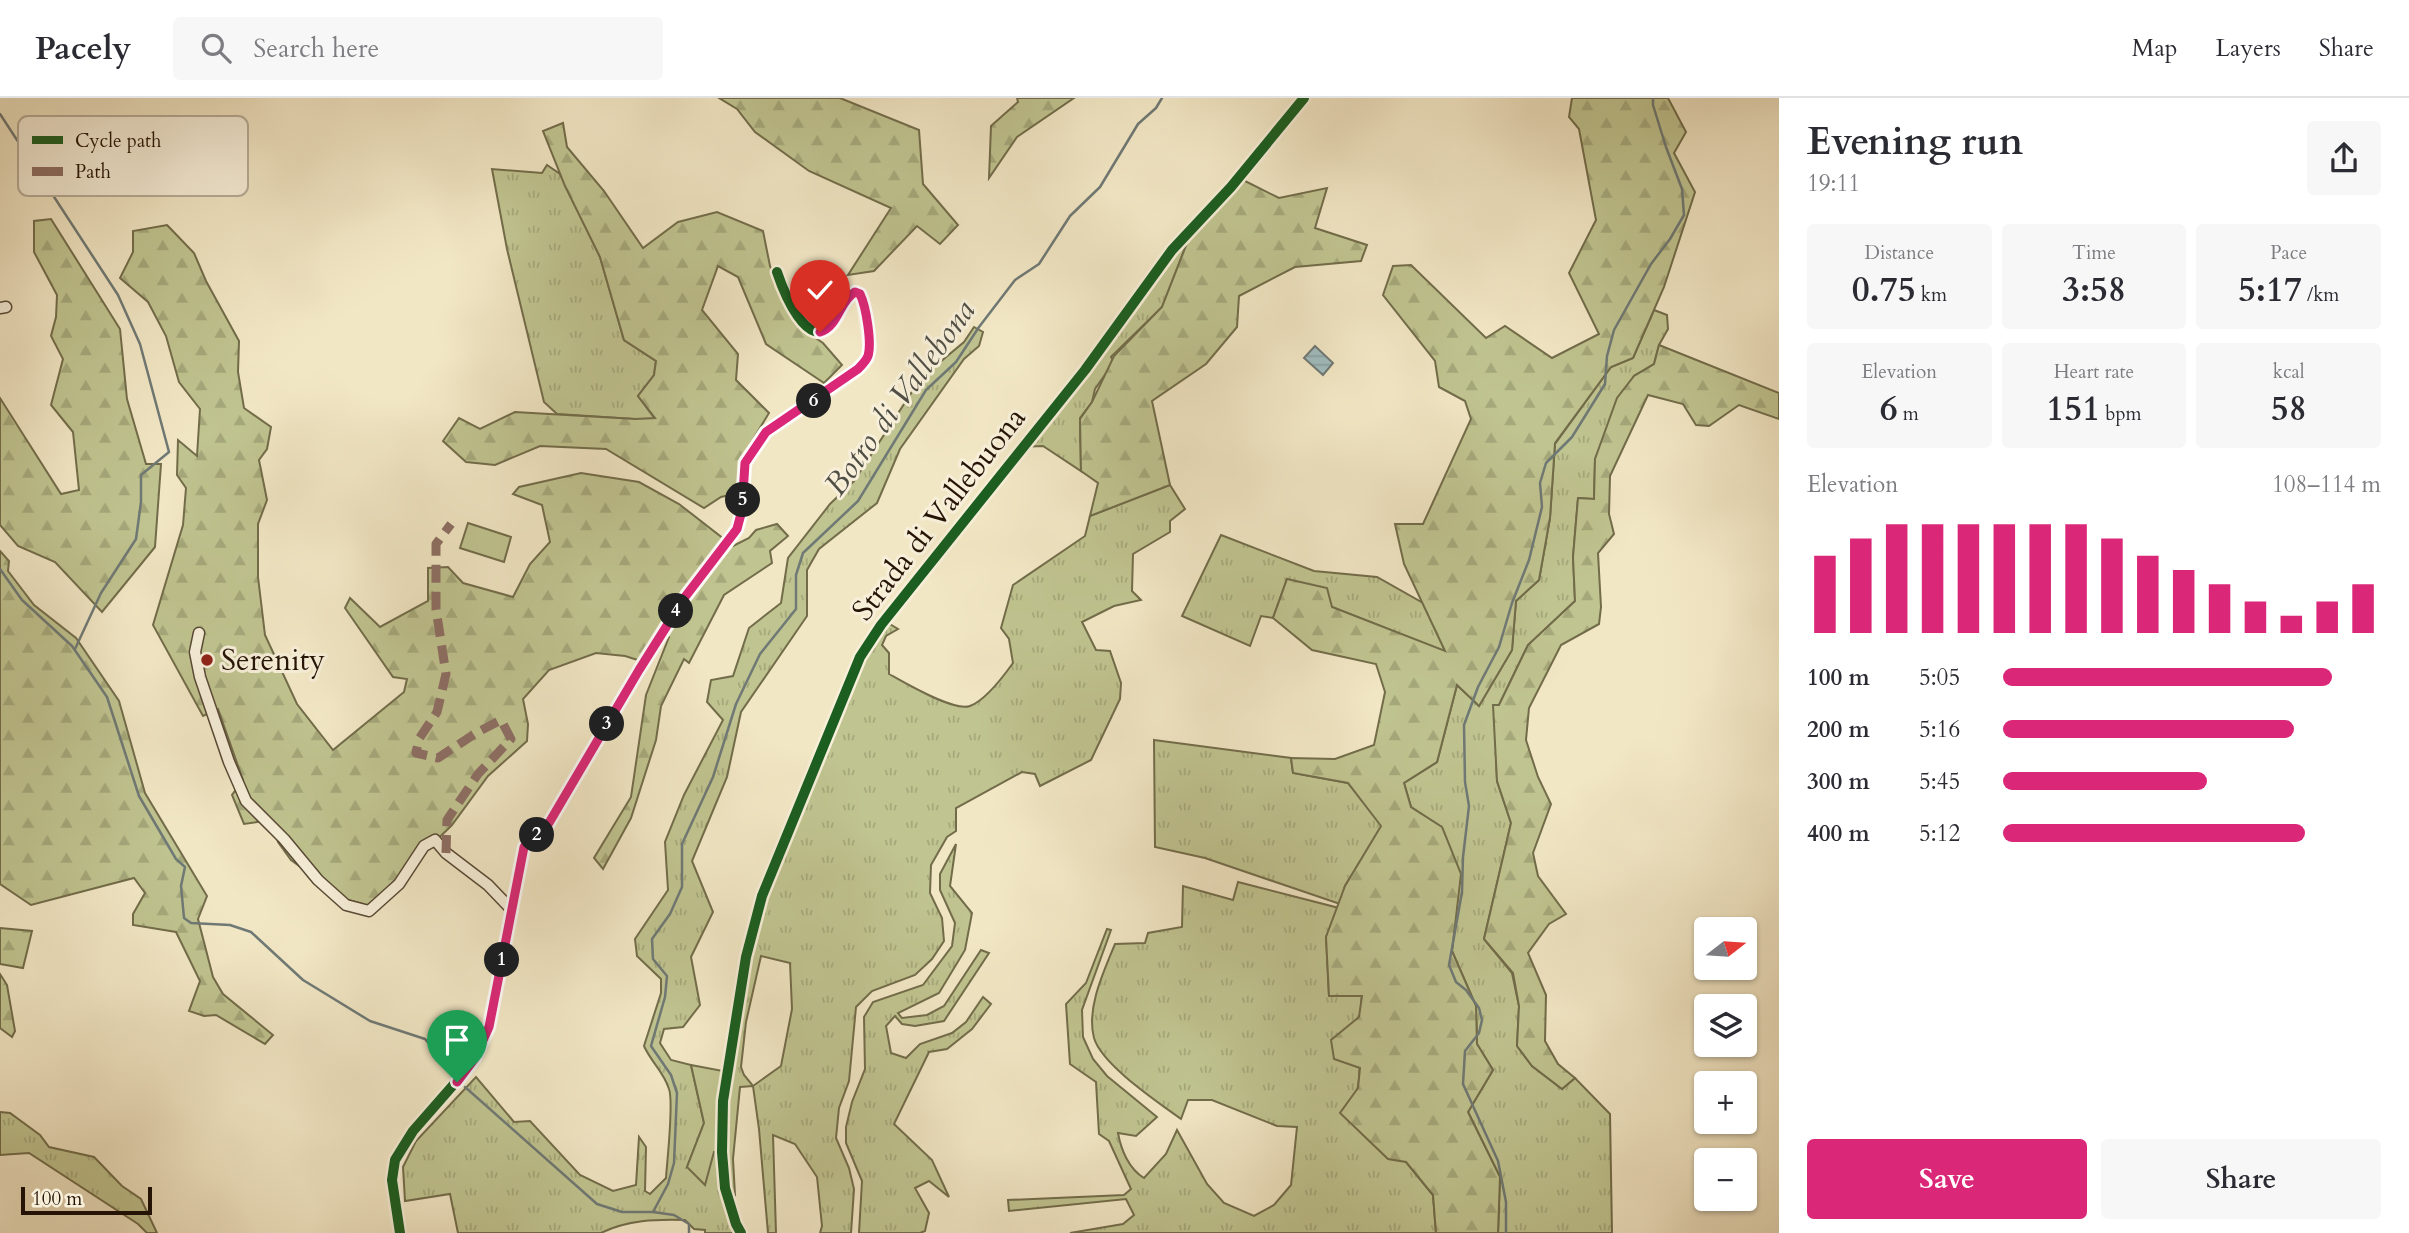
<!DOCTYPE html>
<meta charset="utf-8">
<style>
:root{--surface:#fff;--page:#f7f7f7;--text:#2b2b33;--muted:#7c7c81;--line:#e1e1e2;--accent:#db2777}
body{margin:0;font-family:Cardo,serif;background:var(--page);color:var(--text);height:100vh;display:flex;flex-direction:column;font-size:26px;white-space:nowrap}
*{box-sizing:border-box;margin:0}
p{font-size:23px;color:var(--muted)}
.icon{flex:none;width:38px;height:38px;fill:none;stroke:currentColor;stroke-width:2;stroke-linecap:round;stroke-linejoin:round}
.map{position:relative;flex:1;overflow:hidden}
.details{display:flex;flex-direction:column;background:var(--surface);width:630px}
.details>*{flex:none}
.needle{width:46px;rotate:73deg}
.controls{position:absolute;left:1694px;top:819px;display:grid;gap:14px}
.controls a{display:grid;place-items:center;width:63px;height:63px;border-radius:7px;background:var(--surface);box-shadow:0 2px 5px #0004;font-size:35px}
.scale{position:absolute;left:21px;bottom:18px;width:131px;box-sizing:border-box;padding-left:7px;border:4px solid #251405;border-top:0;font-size:19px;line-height:24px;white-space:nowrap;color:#251405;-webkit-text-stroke:5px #f7efd9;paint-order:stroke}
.pin{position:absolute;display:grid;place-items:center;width:60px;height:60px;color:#fff;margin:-72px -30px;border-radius:50% 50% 50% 0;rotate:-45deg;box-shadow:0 0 7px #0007}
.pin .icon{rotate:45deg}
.km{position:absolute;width:35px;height:35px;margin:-18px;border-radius:50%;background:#222;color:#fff;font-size:19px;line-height:35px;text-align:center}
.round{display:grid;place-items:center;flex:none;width:74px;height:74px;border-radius:7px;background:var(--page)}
.overview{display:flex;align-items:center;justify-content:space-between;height:119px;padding:0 28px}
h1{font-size:38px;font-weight:700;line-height:52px}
.stats{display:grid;grid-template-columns:repeat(3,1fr);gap:10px;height:119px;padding:7px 28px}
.stats div{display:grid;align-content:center;border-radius:7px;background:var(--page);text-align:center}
.stats b{font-size:35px;font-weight:700}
.stats small{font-size:19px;font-weight:400}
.stats p{font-size:19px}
.chart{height:196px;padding:14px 28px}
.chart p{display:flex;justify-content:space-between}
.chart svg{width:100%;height:126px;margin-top:7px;stroke:var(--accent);stroke-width:6}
.cta{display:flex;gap:14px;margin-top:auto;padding:14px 28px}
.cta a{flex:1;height:80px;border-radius:7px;background:var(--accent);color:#fff;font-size:28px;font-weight:700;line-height:80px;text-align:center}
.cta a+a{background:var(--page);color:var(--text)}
ul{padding:0 28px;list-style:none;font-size:23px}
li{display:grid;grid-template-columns:112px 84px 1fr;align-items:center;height:52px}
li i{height:18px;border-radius:9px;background:var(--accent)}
header{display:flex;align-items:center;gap:42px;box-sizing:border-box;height:98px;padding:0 35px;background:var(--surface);border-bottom:2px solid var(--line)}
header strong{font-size:33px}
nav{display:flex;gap:38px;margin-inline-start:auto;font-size:24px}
.search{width:490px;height:63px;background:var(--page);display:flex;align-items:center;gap:18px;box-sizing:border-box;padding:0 24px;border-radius:7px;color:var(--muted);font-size:26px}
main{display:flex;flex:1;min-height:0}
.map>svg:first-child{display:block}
.grass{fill:url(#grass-tufts);stroke:#726c4a;stroke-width:2;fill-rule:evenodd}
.forest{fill:url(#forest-firs);stroke:#726c4a;stroke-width:2}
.garden{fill:#c0c490;stroke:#726c4a;stroke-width:2}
.water{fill:url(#water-rules);stroke:#6f7975;stroke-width:2}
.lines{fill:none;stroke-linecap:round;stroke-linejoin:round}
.stream{stroke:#6f7975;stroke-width:2.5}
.minor-casing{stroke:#584935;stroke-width:13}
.minor{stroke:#f7efd9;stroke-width:10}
.quiet{stroke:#8d6e63;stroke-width:9;stroke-dasharray:18 9;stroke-linecap:butt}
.cycleway-casing{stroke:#f7efd9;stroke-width:15}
.cycleway{stroke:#1b5e20;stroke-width:10}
.route-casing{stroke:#fff;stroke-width:14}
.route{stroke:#db2777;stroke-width:9}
.poi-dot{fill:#8f2418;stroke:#f7efd9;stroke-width:2.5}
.labels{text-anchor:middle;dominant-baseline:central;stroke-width:6;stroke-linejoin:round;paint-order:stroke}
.street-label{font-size:30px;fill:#251405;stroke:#f7efd9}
.poi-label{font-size:30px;fill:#251405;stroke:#f7efd9;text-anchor:start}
.water-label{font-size:32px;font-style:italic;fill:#504f46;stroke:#f7efd9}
.key{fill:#f7efd9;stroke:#b8ad99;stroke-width:2}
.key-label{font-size:19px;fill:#251405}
</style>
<header>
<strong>Pacely</strong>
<div class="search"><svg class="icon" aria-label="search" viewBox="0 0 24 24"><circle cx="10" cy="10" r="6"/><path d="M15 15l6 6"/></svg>Search here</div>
<nav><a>Map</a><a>Layers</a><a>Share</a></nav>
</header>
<main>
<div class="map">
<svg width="1779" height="1135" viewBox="0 0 1779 1135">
<defs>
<pattern id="grass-tufts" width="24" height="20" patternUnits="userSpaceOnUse" patternTransform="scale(1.75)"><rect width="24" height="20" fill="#c0c490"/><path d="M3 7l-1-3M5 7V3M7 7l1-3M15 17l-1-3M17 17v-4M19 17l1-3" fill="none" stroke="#a5a87b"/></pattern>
<pattern id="forest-firs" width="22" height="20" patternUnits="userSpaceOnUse" patternTransform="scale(1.75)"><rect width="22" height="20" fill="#c0c490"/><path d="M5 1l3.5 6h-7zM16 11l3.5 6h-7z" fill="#a5a87b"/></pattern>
<pattern id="water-rules" width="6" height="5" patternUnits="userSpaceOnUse" patternTransform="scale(1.75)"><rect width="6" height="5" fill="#a0bdbf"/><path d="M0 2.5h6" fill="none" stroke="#8aa2a3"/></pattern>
</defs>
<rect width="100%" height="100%" fill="#f2e7c5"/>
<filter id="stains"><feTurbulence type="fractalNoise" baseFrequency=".00286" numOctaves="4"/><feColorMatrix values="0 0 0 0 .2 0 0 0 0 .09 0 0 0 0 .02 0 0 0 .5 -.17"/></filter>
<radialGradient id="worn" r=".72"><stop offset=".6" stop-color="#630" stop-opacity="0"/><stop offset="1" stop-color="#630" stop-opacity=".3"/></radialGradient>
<!-- grass -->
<g class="grass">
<path d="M547 67 560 76 600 159 624 242 656 263 654 277 638 298 655 321H635L557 316 544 304 507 151 492 71 542 75Z"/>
<path d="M1189 140 1162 209 1111 259 1114 264 1095 291 1092 304 1080 320 1081 373 1043 348 1021 349Z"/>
<path d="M1654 212 1667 217 1668 231 1659 247 1654 266 1634 278 1595 361 1594 401 1578 400 1573 459 1575 503 1528 547 1499 607H1494L1497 683 1511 725 1484 841 1512 875 1519 908 1517 948 1532 968 1562 991 1575 980 1610 1016 1612 1135H1498L1500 1079 1468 1014 1493 972 1477 946 1476 908 1452 853 1460 776 1442 730 1411 709 1404 685 1437 664 1457 587 1479 608 1512 552 1516 503 1539 482 1550 420 1555 346 1611 269 1633 260Z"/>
<path d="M974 229 983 234 979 248 964 261 900 351 877 405 819 451 807 472V518L741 614 727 679 692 763 713 814 691 859 700 907 683 929 664 931 660 945 671 962 691 967 704 1025 687 1069 715 1053 719 1055 737 1135H705V1132L694 1131 685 1122C656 1121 627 1122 601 1135H458L450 1096 405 1103 403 1069 416 1043 476 979 514 1024 530 1023 580 1077 613 1093 636 1087 639 1039 646 1049 645 1093 650 1096 666 1080C667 1063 674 1004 669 991 664 974 651 964 644 948L661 895V881L637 858 635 841 668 792 665 744 684 697 723 622 707 604 711 582 733 578 749 530 781 505 788 460 830 406 854 383 921 280 964 244Z"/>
<path d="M1170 387 1185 411 1170 423V434L1133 456 1132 493 1141 502 1114 508 1082 524 1096 552 1110 553 1121 585 1120 601 1091 662 1040 688 1035 676 1022 674 956 710V733L947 739 931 767 930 795 942 820 944 843 932 861 915 877 872 893 856 909 849 983 839 1010 836 1040 849 1070 854 1091 851 1135H820L822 1128 817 1079 795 1046 773 1037 776 1135H768L759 1031 753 988 740 989 733 1061 735 1097 731 1095 726 1048 727 1012 738 928 752 848 771 790 838 621 871 549 888 525 898 531 886 538 882 547 889 555V576C905 585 954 614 970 608 986 602 1003 579 1013 565L1009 541 1001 530 1013 487 1085 438 1090 418ZM761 858 790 865 792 911 781 968 753 988 744 977 741 969 746 924Z"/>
<path d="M1221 437 1314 473 1377 479 1423 505 1446 554 1332 509 1287 481 1273 520 1261 518 1250 548 1182 518Z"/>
<path d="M1154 642 1291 660 1293 675 1348 685 1382 728 1345 788 1340 806 1205 760 1155 749Z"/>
<path d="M956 746 950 788 972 815 965 852 939 895 898 915 902 920 927 917 944 908 981 852 989 855 944 923 915 928 902 926 895 918 886 928 891 955 906 960 920 946 952 935 966 924 983 899 991 906 972 931 947 951 929 954 894 1026 932 1062 949 1099 929 1083 915 1090 929 1115 925 1133 920 1135H859L862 1083 846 1045V1029L852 1004 865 971 864 919 873 904 923 887 952 848 955 825 940 792V776Z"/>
<path d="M1238 784 1339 810 1326 839 1329 898 1362 897C1358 928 1362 959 1358 990L1406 1064 1433 1097 1436 1135H1070L1123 1126 1134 1117 1126 1101 1009 1113 1008 1102 1124 1097 1131 1091 1109 1043 1099 1036 1096 984 1070 966 1066 906 1086 885 1107 831 1111 832 1082 912 1083 939 1093 961 1107 978 1157 1019 1136 1038 1118 1035C1121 1052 1129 1071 1144 1080L1166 1056 1177 1032 1207 1086 1224 1105 1254 1118 1274 1107 1291 1087 1297 1029 1277 1028 1212 1002H1188L1181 1021C1158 1004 1102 967 1094 940 1086 910 1104 873 1115 846L1145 845 1148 835 1182 829 1183 788 1233 802Z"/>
<path d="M0 1014 10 1015 40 1037 49 1049 94 1059 122 1088 141 1101 157 1135H147L138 1126 29 1055 0 1057Z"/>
</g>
<!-- forest -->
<g class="forest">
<path d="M719 0H840L919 32 923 86 958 127 940 146 917 128 874 173 848 177 891 110 809 73 755 34 737 11Z"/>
<path d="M1017 0H1074L1017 39 989 80 991 28 1018 4Z"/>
<path d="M1572 0H1668L1686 34 1674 55 1695 94 1664 189 1633 260 1611 269 1555 345 1550 420 1539 482 1516 503 1512 552 1479 608 1457 587 1437 664 1404 685 1411 709 1442 729 1461 776 1452 853 1476 908 1477 946 1493 972 1468 1014 1500 1079 1498 1135H1436L1433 1097 1406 1064 1388 1061 1340 1015 1358 990 1360 970 1334 961 1331 942 1359 919 1362 898H1329L1326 839 1345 788 1381 728 1348 685 1293 675 1291 660 1335 661 1374 647 1385 594 1376 566 1312 552 1273 520 1287 481 1327 490 1332 509 1445 553 1404 466 1395 426H1423L1471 321 1465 303 1439 289 1435 263 1383 197 1393 168 1411 167 1486 240 1505 228 1552 260 1599 236 1569 175 1596 122 1579 31 1569 19Z"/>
<path d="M563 25 567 49 604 93 643 150 678 124 717 114 763 133 770 168 787 210 801 230 823 245 842 267 824 285 766 246 738 179 718 168 702 212 738 256 736 282 769 315 743 358 739 395 721 399 704 410 606 351 540 348 495 367 466 364 443 343 459 320 480 331 515 314 635 321 655 320 638 298 654 277 656 263 624 242 600 159 565 88 543 33Z"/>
<path d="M1243 82 1279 100 1327 90 1315 130 1367 147 1361 163 1295 169 1239 198 1237 229 1206 266 1152 303 1170 387 1090 418 1098 385 1081 373 1080 321 1092 304 1114 258 1162 209 1189 140Z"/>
<path d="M51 121 120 231 127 301 146 366H161L155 449 102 514 55 464 18 448 0 427V300L61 396 79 392 73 334 51 307 63 261 51 238 56 219 57 197 34 154V123Z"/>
<path d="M167 127 194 155 206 183 239 243 238 274 244 310 271 329 267 351 259 362 267 402 258 426V479L265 537 297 606 333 652 404 594 407 581 393 579 345 510 350 500 380 529 428 503V470L448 469 463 485 513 499 530 466 550 444 542 407 513 396 519 389 581 375 639 384 679 406 733 448 749 440 756 432 777 426 788 438 770 453 772 465 724 497 689 565 684 561 661 608 656 642 631 720 603 771 594 760 631 699 646 597 669 539 660 529 641 563 625 558 596 555 549 572 523 601 528 626 527 643 488 678 452 727 369 808 345 801 291 762 278 744 271 722 244 726 232 697 243 682 218 611 203 618 153 527 183 427 186 390 177 377 178 342 197 358 200 311 179 284 166 238 148 204 120 180 133 154V133Z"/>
<path d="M1659 247 1779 295V321L1739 307 1709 328 1696 327 1683 306 1648 297 1610 378 1609 416 1614 436 1598 455 1601 509 1599 526 1561 547 1529 610 1526 642 1538 679 1551 706 1533 755 1538 778 1566 816 1549 826 1528 855 1546 897 1545 943 1558 966 1575 980 1562 991 1532 968 1517 948 1519 908 1513 875 1484 841 1511 725 1497 683 1493 607H1499L1528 547 1575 503 1573 459 1578 400 1594 401 1595 361 1617 300 1634 278 1654 266Z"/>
<path d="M0 453 9 463 8 473 34 507 76 540 119 603 145 695 207 798 198 821 213 879 223 896 273 937 265 946 216 917 204 918 189 913 200 883 176 834 133 827V816L145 795 134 780 31 807 0 786Z"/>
<path d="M0 830 32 833 23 870 0 866Z"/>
<path d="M0 876 7 887 15 933 12 939 0 930Z"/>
</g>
<!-- garden -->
<g class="garden">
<path d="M468 425 511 439 504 464 460 450Z"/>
<path d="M691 967 723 973 719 1055 714 1054 705 1087 687 1069 704 1025Z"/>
</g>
<!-- water -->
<path class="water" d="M1315 248 1333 265 1323 277 1304 260Z"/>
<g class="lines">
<!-- stream -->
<g class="stream">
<path d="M0 16 118 197 140 246 169 354 141 377V404L136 441 101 495 75 551"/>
<path d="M0 471 22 502 72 548 107 599 139 698 176 761 185 769 181 788 184 820 191 825 230 827 251 834 303 882 370 923 425 941 452 972"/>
<path d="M465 989 597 1106 622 1114H653"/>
<path d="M689 1135V1126L674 1117 653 1114 668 1086 674 1065 677 995 671 977 651 948 665 899 667 878 653 861 652 841 670 816 682 789V746L713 679 736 606 760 556 796 511V477L803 455 858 403 926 292 956 264 979 229 1015 182 1039 166 1070 118 1100 89 1138 26 1156 10 1162 0"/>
<path d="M1506 1135V1104L1498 1063 1463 986 1465 953 1479 935 1482 922 1479 910 1466 892 1456 884 1449 867 1462 794 1463 759 1469 708 1465 684 1464 627 1478 589 1499 549 1512 505 1529 462 1542 409 1540 385 1546 365 1572 339 1605 286 1607 258 1614 232 1651 166 1670 141 1684 117 1682 91 1666 49 1653 7V0"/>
</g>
<!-- minor casing -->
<g class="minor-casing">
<g id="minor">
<path d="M0 210 6 209"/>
<path d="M199 535 195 554 200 579 229 664 246 703 284 741 318 782 346 807 369 813 399 786 424 748 435 742 446 755 488 787 511 811"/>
<path d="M400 1135 392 1082 395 1062 413 1033 462 977 475 960 489 929 524 749 546 730 639 572 685 499 737 431 742 412 745 365 766 334 823 297 858 271 867 261 870 249 863 204 860 196 855 194C843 200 841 215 833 225 808 257 783 192 777 174"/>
<path d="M741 1135 736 1126 725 1090 722 1054 723 1003 746 859 762 798 860 559 881 527 1085 272 1172 152 1231 89 1304 0"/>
</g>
</g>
<!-- minor -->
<use href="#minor" class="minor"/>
<!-- quiet -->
<path class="quiet" d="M446 755 447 722 478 676 511 641 501 622 476 635 438 660 416 655 419 641 437 614 446 576 436 511V446L451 426"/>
<!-- cycleway casing -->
<g class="cycleway-casing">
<g id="cycleway">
<path d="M400 1135 392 1082 395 1062 413 1033 462 977 475 960 489 929 524 749 546 730 639 572 685 499 737 431 742 412 745 365 766 334 823 297 858 271 867 261 870 249 863 204 860 196 855 194C843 200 841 215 833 225 808 257 783 192 777 174"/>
<path d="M741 1135 736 1126 725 1090 722 1054 723 1003 746 859 762 798 860 559 881 527 1085 272 1172 152 1231 89 1304 0"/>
</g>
</g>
<!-- cycleway -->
<use href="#cycleway" class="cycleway"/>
</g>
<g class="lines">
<!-- route casing -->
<g class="route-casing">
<path id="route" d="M457 984 475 960 489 929 524 749 546 730 639 572 685 499 737 431 742 412 745 365 766 334 858 271C862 267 866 263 868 258 872 245 866 208 860 196L855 194C839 203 839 228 820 234"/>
</g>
<!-- route -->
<use href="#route" class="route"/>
</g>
<!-- markers -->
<circle class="poi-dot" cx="207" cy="562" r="7"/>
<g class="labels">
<!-- street labels -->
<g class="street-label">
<text transform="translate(939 416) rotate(-52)">Strada di Vallebuona</text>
</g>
<!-- poi labels -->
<g class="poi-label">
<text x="221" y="562">Serenity</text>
</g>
<!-- water labels -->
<g class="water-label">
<text transform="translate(900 300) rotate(-54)">Botro di Vallebona</text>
</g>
</g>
<!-- legend -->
<rect x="18" y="18" width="230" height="80" rx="10" class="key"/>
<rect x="32" y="38" width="31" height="8" fill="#1b5e20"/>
<rect x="32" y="69" width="31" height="9" fill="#8d6e63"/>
<g class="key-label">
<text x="75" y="49">Cycle path</text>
<text x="75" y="80">Path</text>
</g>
<rect width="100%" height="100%" filter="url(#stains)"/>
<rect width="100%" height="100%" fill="url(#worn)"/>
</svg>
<div class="controls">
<a><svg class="needle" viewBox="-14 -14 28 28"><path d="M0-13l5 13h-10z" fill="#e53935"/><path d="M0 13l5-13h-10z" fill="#7c7c81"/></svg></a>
<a><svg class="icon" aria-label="layers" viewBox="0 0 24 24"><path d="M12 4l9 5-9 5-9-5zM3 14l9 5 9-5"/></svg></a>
<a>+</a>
<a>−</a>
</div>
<div class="scale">100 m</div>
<div class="pin" style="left:457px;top:984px;background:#1e9e55"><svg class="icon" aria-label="arrive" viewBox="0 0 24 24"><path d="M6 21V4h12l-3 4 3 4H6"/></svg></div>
<div class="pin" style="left:820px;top:234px;background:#d93025"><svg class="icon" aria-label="check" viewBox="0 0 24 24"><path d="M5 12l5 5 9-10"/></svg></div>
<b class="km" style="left:502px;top:862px">1</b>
<b class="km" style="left:537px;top:737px">2</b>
<b class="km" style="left:607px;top:626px">3</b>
<b class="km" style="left:676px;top:513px">4</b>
<b class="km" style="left:743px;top:402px">5</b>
<b class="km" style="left:814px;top:303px">6</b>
</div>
<section class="details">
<div class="overview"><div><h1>Evening run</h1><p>19:11</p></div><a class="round"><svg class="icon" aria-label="share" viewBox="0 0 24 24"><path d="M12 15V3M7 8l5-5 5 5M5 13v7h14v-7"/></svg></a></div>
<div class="stats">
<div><p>Distance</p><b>0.75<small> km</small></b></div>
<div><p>Time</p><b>3:58</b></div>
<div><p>Pace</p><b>5:17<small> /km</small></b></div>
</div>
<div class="stats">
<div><p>Elevation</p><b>6<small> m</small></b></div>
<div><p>Heart rate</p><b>151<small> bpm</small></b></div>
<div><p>kcal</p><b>58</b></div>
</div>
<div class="chart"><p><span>Elevation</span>108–114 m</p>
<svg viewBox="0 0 160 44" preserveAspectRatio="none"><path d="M5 44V17M15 44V11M25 44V6M35 44V6M45 44V6M55 44V6M65 44V6M75 44V6M85 44V11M95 44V17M105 44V22M115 44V27M125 44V33M135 44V38M145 44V33M155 44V27"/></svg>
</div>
<ul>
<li><b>100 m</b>5:05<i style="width:87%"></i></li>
<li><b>200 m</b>5:16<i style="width:77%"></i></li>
<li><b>300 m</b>5:45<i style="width:54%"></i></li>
<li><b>400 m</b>5:12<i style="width:80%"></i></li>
</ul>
<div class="cta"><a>Save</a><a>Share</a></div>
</section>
</main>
